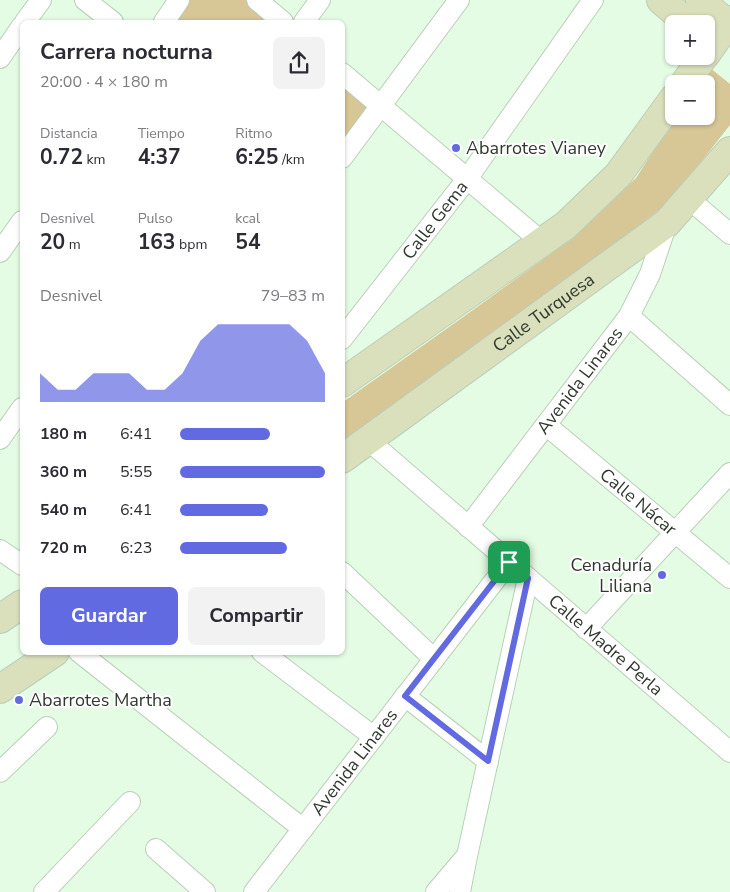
<!DOCTYPE html>
<html lang="es">
<meta charset="utf-8">
<style>
:root{--surface:#fff;--page:#f2f2f3;--text:#2b2b33;--muted:#7c7c81;--accent:#626ae2}
body{margin:0;font-family:"Nunito Sans",sans-serif;background:var(--page);color:var(--text);height:100vh;display:flex;flex-direction:column;font-size:19px;white-space:nowrap}
*{box-sizing:border-box;margin:0}
p{font-size:16px;color:var(--muted)}
.icon{flex:none;width:28px;height:28px;fill:none;stroke:currentColor;stroke-width:2;stroke-linecap:round;stroke-linejoin:round}
.map{position:relative;flex:1;overflow:hidden}
.sheet{position:absolute;left:20px;top:20px;width:325px;height:635px;display:flex;flex-direction:column;background:var(--surface);border-radius:8px;box-shadow:0 1px 4px #0004}
.sheet>*{flex:none}
.tools{position:absolute;left:665px;top:15px;display:grid;gap:10px}
.tools a{display:grid;place-items:center;width:50px;height:50px;border-radius:8px;background:var(--surface);box-shadow:0 1px 4px #0004;font-size:25px}
.pin{position:absolute;display:grid;place-items:center;width:42px;height:42px;color:#fff;margin:-21px;border-radius:10px;box-shadow:0 2px 8px #0006}
.round{display:grid;place-items:center;flex:none;width:52px;height:52px;border-radius:8px;background:var(--page)}
.summary{display:flex;align-items:center;justify-content:space-between;height:85px;padding:0 20px}
h1{font-size:22px;font-weight:700;line-height:38px}
.metrics{display:grid;grid-template-columns:repeat(3,1fr);gap:8px;height:85px;padding:5px 20px}
.metrics div{display:grid;align-content:center}
.metrics b{font-size:21px;font-weight:700}
.metrics small{font-size:14px;font-weight:400}
.metrics p{font-size:14px}
.chart{height:140px;padding:10px 20px}
.chart p{display:flex;justify-content:space-between}
.chart svg{width:100%;height:90px;margin-top:5px;fill:var(--accent);opacity:.7}
.primary-button{display:flex;gap:10px;margin-top:auto;padding:10px 20px}
.primary-button a{flex:1;height:58px;border-radius:8px;background:var(--accent);color:#fff;font-size:20px;font-weight:700;line-height:58px;text-align:center}
.primary-button a+a{background:var(--page);color:var(--text)}
ul{padding:0 20px;list-style:none;font-size:16px}
li{display:grid;grid-template-columns:80px 60px 1fr;align-items:center;height:38px}
li i{height:12px;border-radius:6px;background:var(--accent)}
.map>svg:first-child{display:block}
.green{fill:#d7c696}
.lines{fill:none;stroke-linecap:round;stroke-linejoin:round}
.street-casing{stroke:#b9cfb8;stroke-width:22}
.secondary-casing{stroke:#b9cfb8;stroke-width:30}
.street{stroke:#fff;stroke-width:20}
.secondary{stroke:#dadfbc;stroke-width:28}
.route-casing{stroke:#fff;stroke-width:10}
.route{stroke:#626ae2;stroke-width:6}
.poi-dot{fill:#626ae2;stroke:#fff;stroke-width:2}
.labels{text-anchor:middle;dominant-baseline:central;stroke-width:4;stroke-linejoin:round;paint-order:stroke}
.poi-label{font-size:18px;fill:#30392f;stroke:#fff;text-anchor:start}
.street-label{font-size:18px;fill:#30392f;stroke:#fff}
</style>
<div class="map">
<svg width="730" height="892" viewBox="0 0 730 892">
<rect width="100%" height="100%" fill="#e5fce4"/>
<!-- green -->
<g class="green">
<path d="M186 0H248L274 22H170Z"/>
<path d="M709 67 730 84V125L670 201 579 274 343 443V402L466 315 574 237 636 178 676 116H706V84H698Z"/>
<path d="M343 82 370 106 343 143Z"/>
</g>
<g class="lines">
<!-- street casing -->
<g class="street-casing">
<g id="street">
<path d="M85 0 113 22"/>
<path d="M257 0 283 22"/>
<path d="M25 22 41 0"/>
<path d="M164 22 179 0"/>
<path d="M304 22 320 0"/>
<path d="M0 58 22 26"/>
<path d="M342 73 542 242"/>
<path d="M342 158 459 0"/>
<path d="M689 199 730 234"/>
<path d="M0 252 22 221"/>
<path d="M629 316 730 405"/>
<path id="s1" d="M342 339 467 179 593 0"/>
<path id="s2" d="M546 425 730 578"/>
<path d="M0 439 22 408"/>
<path id="s3" d="M368 440 730 752"/>
<path id="s4" d="M468 527 629 316 650 274 667 223"/>
<path d="M0 550 22 565"/>
<path d="M342 572 434 659"/>
<path d="M586 629 730 473"/>
<path d="M79 652 303 829"/>
<path d="M262 652 374 737"/>
<path d="M405 696 488 761"/>
<path d="M0 772 47 727"/>
<path d="M156 849 205 892"/>
<path d="M44 892 130 802"/>
<path id="s5" d="M254 892 509 562"/>
<path d="M436 892 465 858"/>
<path d="M460 892 467 856 528 578"/>
</g>
</g>
<!-- secondary casing -->
<g class="secondary-casing">
<g id="secondary">
<path d="M661 0 689 24"/>
<path d="M700 0 730 26"/>
<path d="M706 54 730 20"/>
<path d="M684 84 704 56"/>
<path d="M342 383 566 225 618 175 674 98"/>
<path id="s6" d="M342 459 667 223 730 151"/>
<path d="M0 619 22 604"/>
<path d="M0 689 55 652"/>
</g>
</g>
<!-- street -->
<use href="#street" class="street"/>
<!-- secondary -->
<use href="#secondary" class="secondary"/>
</g>
<g class="lines">
<!-- route casing -->
<g class="route-casing">
<path id="route" d="M509 562 528 578 488 761 405 696Z"/>
</g>
<!-- route -->
<use href="#route" class="route"/>
</g>
<!-- markers -->
<g class="poi-dot">
<circle cx="456" cy="148" r="5"/>
<circle cx="662" cy="575" r="5"/>
<circle cx="19" cy="700" r="5"/>
</g>
<g class="labels">
<!-- poi labels -->
<g class="poi-label">
<text x="466" y="148">Abarrotes Vianey</text>
<text x="652" y="565" text-anchor="end">Cenaduría<tspan x="652" dy="21">Liliana</tspan></text>
<text x="29" y="700">Abarrotes Martha</text>
</g>
<!-- street labels -->
<g class="street-label">
<text stroke="none"><textPath href="#s1" startOffset="151">Calle Gema</textPath></text>
<text stroke="none"><textPath href="#s6" startOffset="249">Calle Turquesa</textPath></text>
<text stroke="none"><textPath href="#s4" startOffset="184">Avenida Linares</textPath></text>
<text stroke="none"><textPath href="#s2" startOffset="120">Calle Nácar</textPath></text>
<text stroke="none"><textPath href="#s3" startOffset="314">Calle Madre Perla</textPath></text>
<text stroke="none"><textPath href="#s5" startOffset="164">Avenida Linares</textPath></text>
</g>
</g>
</svg>
<div class="tools">
<a>+</a>
<a>−</a>
</div>
<div class="pin" style="left:509px;top:562px;background:#1e9e55"><svg class="icon" aria-label="arrive" viewBox="0 0 24 24"><path d="M6 21V4h12l-3 4 3 4H6"/></svg></div>
<section class="sheet">
<div class="summary"><div><h1>Carrera nocturna</h1><p>20:00 · 4 × 180 m</p></div><a class="round"><svg class="icon" aria-label="share" viewBox="0 0 24 24"><path d="M12 15V3M7 8l5-5 5 5M5 13v7h14v-7"/></svg></a></div>
<div class="metrics">
<div><p>Distancia</p><b>0.72<small> km</small></b></div>
<div><p>Tiempo</p><b>4:37</b></div>
<div><p>Ritmo</p><b>6:25<small> /km</small></b></div>
</div>
<div class="metrics">
<div><p>Desnivel</p><b>20<small> m</small></b></div>
<div><p>Pulso</p><b>163<small> bpm</small></b></div>
<div><p>kcal</p><b>54</b></div>
</div>
<div class="chart"><p><span>Desnivel</span>79–83 m</p>
<svg viewBox="0 0 160 44" preserveAspectRatio="none"><path d="M0 44V30L10 38L20 38L30 30L40 30L50 30L60 38L70 38L80 30L90 14L100 6L110 6L120 6L130 6L140 6L150 14L160 30V44z"/></svg>
</div>
<ul>
<li><b>180 m</b>6:41<i style="width:62%"></i></li>
<li><b>360 m</b>5:55<i style="width:100%"></i></li>
<li><b>540 m</b>6:41<i style="width:61%"></i></li>
<li><b>720 m</b>6:23<i style="width:74%"></i></li>
</ul>
<div class="primary-button"><a>Guardar</a><a>Compartir</a></div>
</section>
</div>
